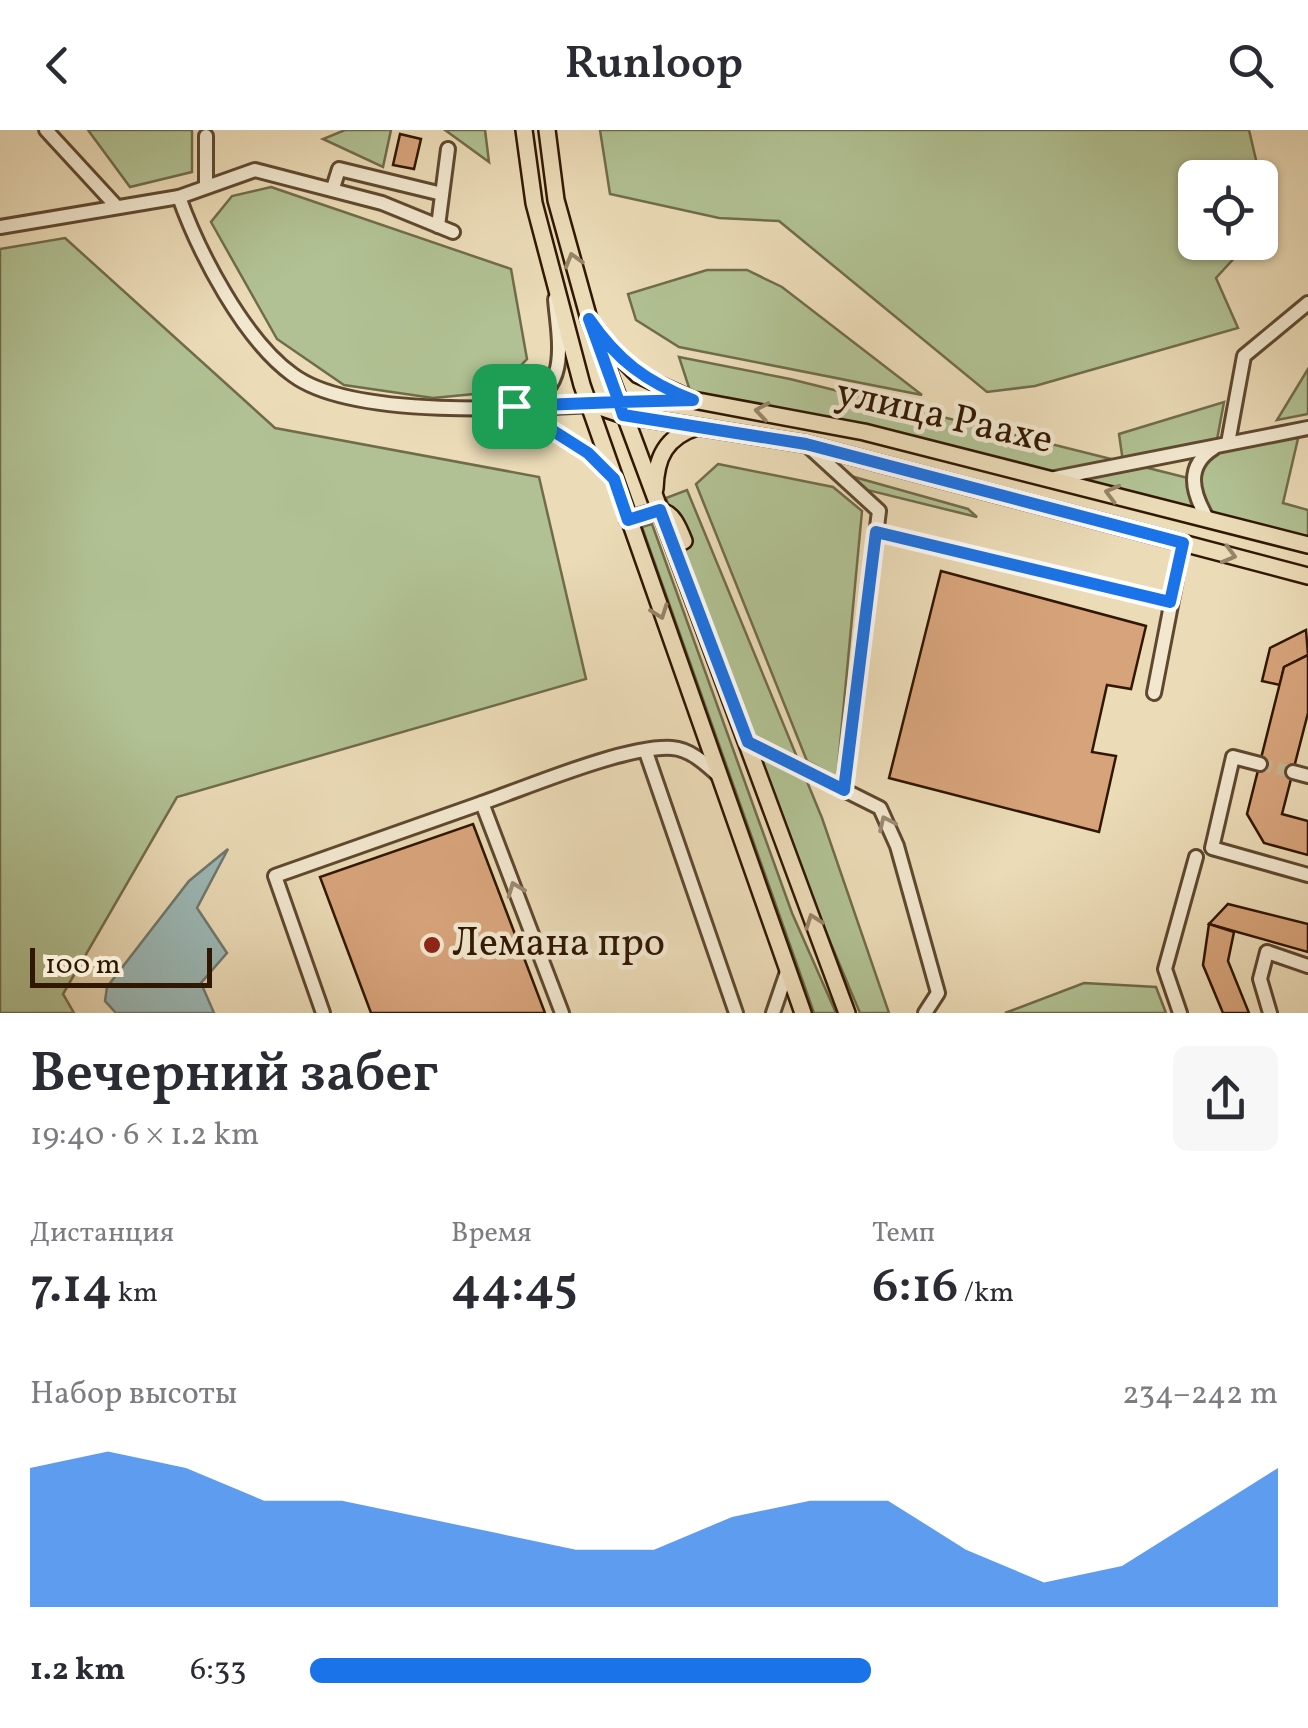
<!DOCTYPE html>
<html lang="ru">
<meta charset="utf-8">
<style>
:root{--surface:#fff;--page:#f7f7f7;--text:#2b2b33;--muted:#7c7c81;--accent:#1a73e8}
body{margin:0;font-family:Vollkorn,serif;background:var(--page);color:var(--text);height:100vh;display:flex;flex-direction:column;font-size:38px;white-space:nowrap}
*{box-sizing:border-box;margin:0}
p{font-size:32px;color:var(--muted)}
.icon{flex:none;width:55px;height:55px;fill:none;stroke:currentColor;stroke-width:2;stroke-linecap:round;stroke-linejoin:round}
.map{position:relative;height:883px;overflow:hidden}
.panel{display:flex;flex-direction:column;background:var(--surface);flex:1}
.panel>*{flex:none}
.tools{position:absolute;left:1178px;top:30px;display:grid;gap:20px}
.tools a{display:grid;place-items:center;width:100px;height:100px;border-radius:15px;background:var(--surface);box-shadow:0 2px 8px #0004;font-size:50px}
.scale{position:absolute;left:30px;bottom:25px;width:182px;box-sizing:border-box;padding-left:10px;border:5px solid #301702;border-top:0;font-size:28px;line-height:35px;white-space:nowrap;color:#301702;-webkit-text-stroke:8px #f2e8d0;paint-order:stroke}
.pin{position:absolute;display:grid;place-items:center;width:85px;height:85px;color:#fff;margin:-42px;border-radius:20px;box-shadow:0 5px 15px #0006}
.round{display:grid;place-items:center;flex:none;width:105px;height:105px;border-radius:15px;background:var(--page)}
.overview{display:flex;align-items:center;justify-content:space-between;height:170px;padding:0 30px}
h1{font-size:55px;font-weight:600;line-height:75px}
.metrics{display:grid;grid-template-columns:repeat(3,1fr);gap:15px;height:170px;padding:10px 30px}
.metrics div{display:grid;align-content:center}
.metrics b{font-size:50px;font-weight:600}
.metrics small{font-size:28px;font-weight:400}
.metrics p{font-size:28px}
.chart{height:280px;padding:20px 30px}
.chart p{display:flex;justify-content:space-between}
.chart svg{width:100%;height:180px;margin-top:10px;fill:var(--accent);opacity:.7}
ul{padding:0 30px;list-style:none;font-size:32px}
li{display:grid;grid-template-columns:160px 120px 1fr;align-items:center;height:75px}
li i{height:25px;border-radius:12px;background:var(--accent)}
header{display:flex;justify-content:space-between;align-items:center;height:130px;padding:0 30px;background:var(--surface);font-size:45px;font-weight:600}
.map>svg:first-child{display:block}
.green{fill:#b1c193;stroke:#706c4a;stroke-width:2.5;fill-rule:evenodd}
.water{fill:#9bb9b7;stroke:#70786f;stroke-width:2.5}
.building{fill:#d7a37b;stroke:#301702;stroke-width:2.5}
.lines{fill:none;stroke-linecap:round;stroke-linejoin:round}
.minor-tunnel{stroke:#c6b493;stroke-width:12;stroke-dasharray:12 6;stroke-linecap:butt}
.minor-casing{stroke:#5f482f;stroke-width:18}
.major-casing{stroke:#301702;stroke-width:20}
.minor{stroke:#f2e8d0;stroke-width:12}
.major{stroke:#ebdbb7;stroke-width:15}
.oneway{stroke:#978366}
.oneway2{stroke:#9b8a73}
.route-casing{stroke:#fff;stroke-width:20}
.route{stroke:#1a73e8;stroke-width:12}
.poi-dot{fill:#8f2418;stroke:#f2e8d0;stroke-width:4}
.labels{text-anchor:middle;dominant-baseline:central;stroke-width:9;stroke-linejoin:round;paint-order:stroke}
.street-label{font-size:40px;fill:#301702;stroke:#f2e8d0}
.poi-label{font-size:40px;fill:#301702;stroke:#f2e8d0;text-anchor:start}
</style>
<header><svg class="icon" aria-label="back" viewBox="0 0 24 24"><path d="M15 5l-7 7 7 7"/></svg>Runloop<svg class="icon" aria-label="search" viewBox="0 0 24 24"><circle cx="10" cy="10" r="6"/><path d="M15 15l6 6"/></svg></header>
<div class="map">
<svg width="1308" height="883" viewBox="0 0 1308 883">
<rect width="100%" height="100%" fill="#ebdbb7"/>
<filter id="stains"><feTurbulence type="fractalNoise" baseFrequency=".002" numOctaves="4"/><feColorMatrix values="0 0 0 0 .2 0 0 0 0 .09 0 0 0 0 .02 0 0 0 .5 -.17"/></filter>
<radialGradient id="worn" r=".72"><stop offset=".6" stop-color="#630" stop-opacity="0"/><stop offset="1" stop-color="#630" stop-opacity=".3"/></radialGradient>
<!-- green -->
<g class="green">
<path d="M88 0H192V42L130 57Z"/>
<path d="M345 0H391L383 37 323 9Z"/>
<path d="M445 0H485L489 32Z"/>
<path d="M600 0H1249L1260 47 1195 48V112L1248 113 1216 148 1238 198 1035 256 987 262 779 91 719 88 610 64Z"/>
<path d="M271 57 511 139 527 229 495 262 433 268 344 255 277 209 211 92 232 66Z"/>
<path d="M65 108 275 298 539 347 586 549 177 667 63 864 74 883H0V119Z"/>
<path d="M707 140H747L782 157 922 265 679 217 636 190 628 164Z"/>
<path d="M679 227 790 249 1123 332 1119 304 1224 272 1216 315 1300 300 1283 373 1308 380V415L1055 348 693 270ZM1203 324 1192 349 1128 333Z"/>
<path d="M1308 239V284L1277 290Z"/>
<path d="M718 334 833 357 862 381 837 647 807 631 696 354Z"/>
<path d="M847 345 968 379 977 387 859 358Z"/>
<path d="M687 360 822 688 889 883H860L797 733 666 368Z"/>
<path d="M652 394 792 783 836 883H814L642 397Z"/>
<path d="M1084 853 1156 857 1166 883H1005Z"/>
</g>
<!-- water -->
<path class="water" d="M228 719 197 778 227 823 201 853 214 883H116L105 871 107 857 189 751Z"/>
<!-- building -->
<g class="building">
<path d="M400 4 421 9 414 39 393 35Z"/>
<path d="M941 441 1146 496 1131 559 1107 555 1092 622 1116 626 1099 702 889 648Z"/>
<path d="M1306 500 1308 525 1284 537 1280 555 1262 551 1270 518Z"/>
<path d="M1308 525V583L1282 684 1308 691V725L1264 713 1247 684 1284 537Z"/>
<path d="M473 694 545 883H371L320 747Z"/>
<path d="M1228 774 1308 794V822L1209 794Z"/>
<path d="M1209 794 1234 802 1228 831 1249 883H1223L1203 835Z"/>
</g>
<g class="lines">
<!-- minor-tunnel -->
<path class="minor-tunnel" d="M1260 634 1293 642"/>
<!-- minor casing -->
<g class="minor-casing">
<g id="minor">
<path d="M46 0 117 77"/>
<path d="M206 6V55"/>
<path d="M333 58 339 39 442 64"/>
<path d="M179 67C199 123 244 210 293 245 366 299 598 272 692 270"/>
<path d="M438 96 448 19"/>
<path d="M0 97 179 67 255 40 382 73 453 102"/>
<path d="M526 273C571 258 558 206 555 169"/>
<path d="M516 278 588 323 612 348"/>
<path d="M1228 313 1244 226 1308 173"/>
<path d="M806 314 879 381 844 660"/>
<path d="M1055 348 1308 298"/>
<path d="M1207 388C1192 362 1185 336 1214 318"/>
<path d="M876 402 1170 472"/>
<path d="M1154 563 1183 413"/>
<path d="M748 612 880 678 897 716 938 863 925 883"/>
<path d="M646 622 736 883"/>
<path d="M1260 634 1233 627 1212 718 1308 745"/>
<path d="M1293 642 1308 646"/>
<path d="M323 883 275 746 482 673"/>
<path d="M562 883 482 673C528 657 626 615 672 618 690 619 706 634 718 645"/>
<path d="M773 883 788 839"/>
<path d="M1180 883 1165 839 1196 727"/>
<path d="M1270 883 1260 849 1267 822 1308 836"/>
</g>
</g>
<!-- major casing -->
<g class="major-casing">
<g id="major">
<path d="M524 0 534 73 582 255 803 883"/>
<path d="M547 0 556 70 589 189 847 883"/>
<path d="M601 207 638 245 693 270 864 302 1308 415"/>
<path d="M588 273 623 285 806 314 1308 446"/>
<path d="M655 359C656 327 666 307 697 297"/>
<path d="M628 390C663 379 669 373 684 411"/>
</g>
</g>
<!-- minor -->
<use href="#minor" class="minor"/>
<!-- major -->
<use href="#major" class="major"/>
</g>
<!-- one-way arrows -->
<defs><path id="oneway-chevron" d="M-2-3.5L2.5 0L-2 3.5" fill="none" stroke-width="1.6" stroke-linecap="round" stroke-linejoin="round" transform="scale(2.5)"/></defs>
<g class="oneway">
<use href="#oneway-chevron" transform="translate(573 130) rotate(-106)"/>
<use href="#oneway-chevron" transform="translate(762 281) rotate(-171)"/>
<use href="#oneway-chevron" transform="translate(1112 363) rotate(-165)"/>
<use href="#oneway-chevron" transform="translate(1229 425) rotate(15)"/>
<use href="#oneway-chevron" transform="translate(660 482) rotate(70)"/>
<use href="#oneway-chevron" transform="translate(813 791) rotate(-110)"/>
</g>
<g class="oneway2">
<use href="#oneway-chevron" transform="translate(886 693) rotate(-115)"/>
<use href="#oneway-chevron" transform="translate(515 759) rotate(-111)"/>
</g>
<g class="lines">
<!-- route casing -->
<g class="route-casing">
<path id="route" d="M514 276 588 323 614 349 628 390 660 380 748 612 844 660 876 402 1170 472 1183 413 806 314 623 285 619 272 693 270C646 252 617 230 589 189L619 272 514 276"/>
</g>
<!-- route -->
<use href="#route" class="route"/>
</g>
<!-- markers -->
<circle class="poi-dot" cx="432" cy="815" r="10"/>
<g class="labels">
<!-- street labels -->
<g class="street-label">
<text transform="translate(944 288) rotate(13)">улица Раахе</text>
</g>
<!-- poi labels -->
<g class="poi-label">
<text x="452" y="815">Лемана про</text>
</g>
</g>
<rect width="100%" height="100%" filter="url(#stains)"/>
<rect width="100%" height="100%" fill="url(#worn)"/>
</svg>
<div class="tools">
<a><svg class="icon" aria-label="locate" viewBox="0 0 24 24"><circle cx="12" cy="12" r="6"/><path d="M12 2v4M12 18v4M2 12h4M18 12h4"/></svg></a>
</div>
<div class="scale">100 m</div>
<div class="pin" style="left:514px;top:276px;background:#1e9e55"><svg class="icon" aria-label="arrive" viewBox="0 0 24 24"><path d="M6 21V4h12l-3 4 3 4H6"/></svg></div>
</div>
<section class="panel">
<div class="overview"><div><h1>Вечерний забег</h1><p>19:40 · 6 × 1.2 km</p></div><a class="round"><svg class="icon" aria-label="share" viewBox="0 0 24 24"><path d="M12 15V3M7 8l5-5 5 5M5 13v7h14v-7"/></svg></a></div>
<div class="metrics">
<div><p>Дистанция</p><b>7.14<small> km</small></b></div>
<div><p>Время</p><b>44:45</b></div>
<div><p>Темп</p><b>6:16<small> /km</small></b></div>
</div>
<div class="chart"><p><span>Набор высоты</span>234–242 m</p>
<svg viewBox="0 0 160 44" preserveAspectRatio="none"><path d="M0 44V10L10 6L20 10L30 18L40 18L50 22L60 26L70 30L80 30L90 22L100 18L110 18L120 30L130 38L140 34L150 22L160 10V44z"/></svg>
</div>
<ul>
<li><b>1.2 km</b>6:33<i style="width:58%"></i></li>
</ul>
</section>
